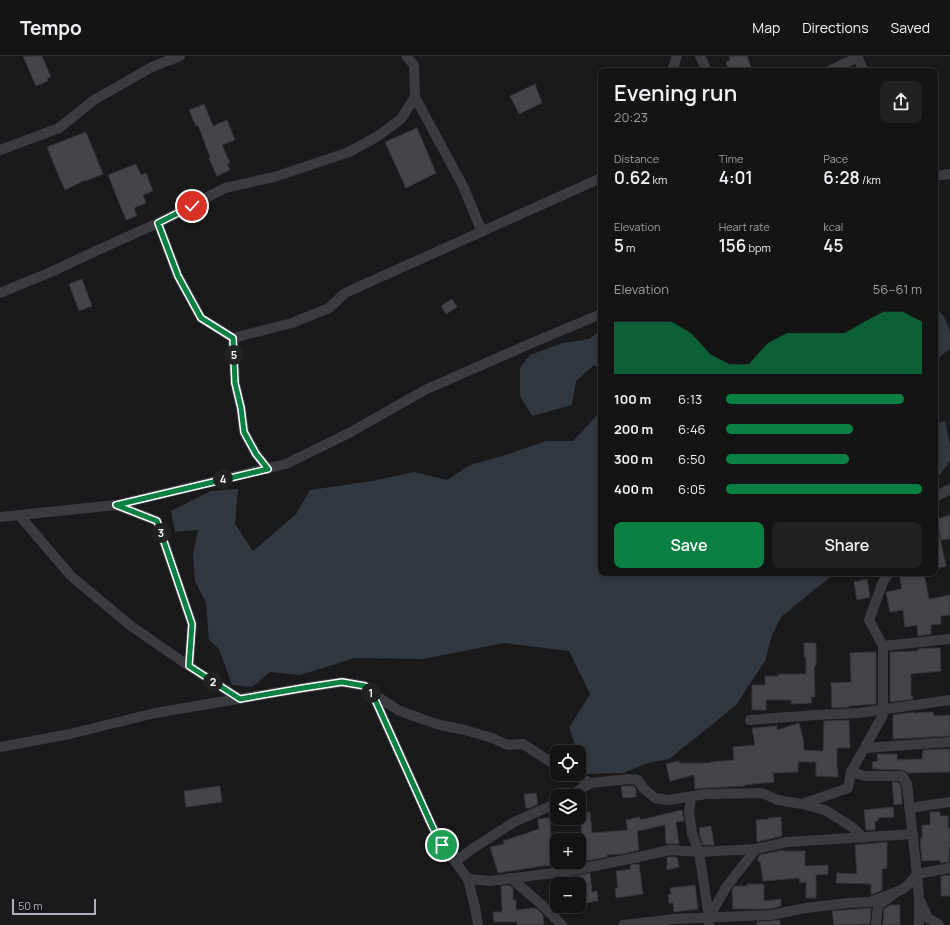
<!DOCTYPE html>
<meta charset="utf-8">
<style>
:root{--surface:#141415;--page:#212122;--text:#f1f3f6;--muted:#9d9ea0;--line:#333334;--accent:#0b8043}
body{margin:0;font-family:Manrope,sans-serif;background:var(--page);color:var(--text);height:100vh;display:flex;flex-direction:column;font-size:15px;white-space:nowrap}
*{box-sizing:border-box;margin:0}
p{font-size:13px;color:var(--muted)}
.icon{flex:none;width:22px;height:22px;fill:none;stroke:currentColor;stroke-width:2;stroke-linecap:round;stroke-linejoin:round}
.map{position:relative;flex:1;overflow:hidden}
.sheet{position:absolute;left:598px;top:12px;width:340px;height:508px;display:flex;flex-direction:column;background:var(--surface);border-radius:8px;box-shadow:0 2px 6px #0003,0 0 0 1px var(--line)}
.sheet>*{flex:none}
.fabs{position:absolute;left:550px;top:689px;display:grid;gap:8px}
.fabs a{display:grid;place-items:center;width:36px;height:36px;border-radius:8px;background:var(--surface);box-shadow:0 2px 6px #0003,0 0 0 1px var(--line);font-size:20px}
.scale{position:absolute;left:12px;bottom:10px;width:84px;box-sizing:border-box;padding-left:4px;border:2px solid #aeb1bb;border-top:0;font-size:11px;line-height:14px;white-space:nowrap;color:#aeb1bb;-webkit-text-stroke:3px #151517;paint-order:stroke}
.pin{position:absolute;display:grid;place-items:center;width:34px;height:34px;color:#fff;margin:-17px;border:2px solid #fff;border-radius:50%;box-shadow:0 1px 4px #0007}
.km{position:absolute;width:20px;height:20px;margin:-10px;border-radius:50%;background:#222;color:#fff;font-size:11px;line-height:20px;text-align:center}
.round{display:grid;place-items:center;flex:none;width:42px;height:42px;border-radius:8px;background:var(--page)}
.summary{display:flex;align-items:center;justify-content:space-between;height:68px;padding:0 16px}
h1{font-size:22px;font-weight:600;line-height:30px}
.figures{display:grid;grid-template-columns:repeat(3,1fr);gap:6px;height:68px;padding:4px 16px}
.figures div{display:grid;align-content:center}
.figures b{font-size:17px;font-weight:600}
.figures small{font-size:11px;font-weight:400}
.figures p{font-size:11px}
.chart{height:112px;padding:8px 16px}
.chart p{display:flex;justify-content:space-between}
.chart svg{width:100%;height:72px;margin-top:4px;fill:var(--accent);opacity:.7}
.primary-button{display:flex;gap:8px;margin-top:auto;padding:8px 16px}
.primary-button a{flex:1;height:46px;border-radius:8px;background:var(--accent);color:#fff;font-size:16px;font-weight:600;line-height:46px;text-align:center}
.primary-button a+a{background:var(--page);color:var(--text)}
ul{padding:0 16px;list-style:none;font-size:13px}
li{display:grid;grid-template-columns:64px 48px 1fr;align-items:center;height:30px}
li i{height:10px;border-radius:5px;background:var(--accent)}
header{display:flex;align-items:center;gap:24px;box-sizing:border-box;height:56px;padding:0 20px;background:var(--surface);border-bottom:1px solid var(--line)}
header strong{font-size:19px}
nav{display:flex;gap:22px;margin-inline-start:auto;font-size:14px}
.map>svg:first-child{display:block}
.water{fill:#313840}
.building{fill:#444549;stroke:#353438}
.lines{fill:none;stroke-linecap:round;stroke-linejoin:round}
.street{stroke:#3b3c41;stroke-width:10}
.route-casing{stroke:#fff;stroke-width:8}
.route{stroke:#0b8043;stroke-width:5}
</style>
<header>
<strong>Tempo</strong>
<nav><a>Map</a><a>Directions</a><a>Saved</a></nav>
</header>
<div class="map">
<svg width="950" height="869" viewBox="0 0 950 869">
<rect width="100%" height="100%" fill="#1a1a1c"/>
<!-- water -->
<g class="water">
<path d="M935 249 944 261 950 275V293L935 304Z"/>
<path d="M601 274V313L594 309 576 325 572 349 532 360 520 340V312L530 299 563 287 589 283Z"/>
<path d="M601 353V517H835L781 561 772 579 765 605 736 649 698 680 669 703 648 707 623 717 586 718 579 699V696H578L569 672 590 638 569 595 504 587 423 603 355 602 300 619 270 616 252 631 232 629 219 593 209 584 206 547 195 525 193 498 198 474 175 476 171 455 211 435 238 433 235 468 253 495 296 458 310 434 372 425 414 416 447 424 470 409 506 399 546 385H573L591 366Z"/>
<path d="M945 365 950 389V405L935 425V368Z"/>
</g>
<!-- building -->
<g class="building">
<path d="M23 0H42L51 21 47 22 48 25 36 30Z"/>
<path d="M729 0H747L752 15H729L726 6 730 4Z"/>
<path d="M535 28 542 47 519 58 510 40Z"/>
<path d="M204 48 213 70 227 64 235 84 222 89 230 107 227 108 230 114 217 120 209 102 210 101 198 69 196 70 189 54Z"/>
<path d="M417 72 436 117 406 132 385 86Z"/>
<path d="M86 76 103 118 85 125V124L65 134 55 111 47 91Z"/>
<path d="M136 108 141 119 146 117 153 135 143 139 146 147 134 152 137 160 126 164 108 119Z"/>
<path d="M82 223 92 250 79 255 69 228Z"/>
<path d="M452 243 457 251 446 258 441 250Z"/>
<path d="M950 459V483L941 484 937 463Z"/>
<path d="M939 477 946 510 935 513V478Z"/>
<path d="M899 517H924L929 543 950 539V559L941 560V568L931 569V578L918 580 917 569 905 571 903 554 890 556 886 536 902 533Z"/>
<path d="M867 523 870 541 857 544 854 526Z"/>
<path d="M804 587H816V610H814L815 641H811L812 647 791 648V644H766V654H752V629H765V620H779V618H806V601H804Z"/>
<path d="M931 592H940L941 615 911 618V640H913V643L890 646V596L918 595V593Z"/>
<path d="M867 596H876V648L849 650V651L832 652 831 627 851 626 850 597Z"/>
<path d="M914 656V657L933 656 934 660 950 659V680L893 683V659Z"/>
<path d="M849 664 850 692H837V713H838V721L816 720V706H798V716L773 717 774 726 745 729V730L706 732 695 733 694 719 670 725 666 708 679 705V707H710V706L734 704 733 691 755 689 752 672 777 670V674L799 667 803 682 804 694 823 695 824 665Z"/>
<path d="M950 693V716L908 717 905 715 902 714 873 713 872 706 878 705 877 698H897V704L922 703 923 694Z"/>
<path d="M892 726H898L901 730 902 748 894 749Z"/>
<path d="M220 730 222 746 186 751 184 735Z"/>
<path d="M621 730H634L636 733V741L623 742Z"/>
<path d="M536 737 538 748 530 752H526L524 738Z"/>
<path d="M893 751 894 761 878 762V765H875V774H866L864 754Z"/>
<path d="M682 754 684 765 676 766 679 788H666L665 769 637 775 639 794 623 798 607 799V801L564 809V806H579V779H582L580 757 590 756 592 777 628 774 626 764 640 761V764Z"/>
<path d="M930 756H940V760H948V772L950 771V791H949V806L940 807V804L922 805 920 782H922V769H930Z"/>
<path d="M781 761 782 780 757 786 756 764 769 763 768 762Z"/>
<path d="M550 762 551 779 557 778V809L542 810 498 817 490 791 504 788 503 785 539 773 538 763Z"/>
<path d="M711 770 714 789H703L700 780 699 772Z"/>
<path d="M887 786V812L882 813V834L871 839V828L836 827 837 817 857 818 855 789Z"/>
<path d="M783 794V795H805V810L828 809V818L816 819V842H806V826L800 827 799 822 763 825 760 805 758 806V802L760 799Z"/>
<path d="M667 801H677L679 811 667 814Z"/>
<path d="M639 808 643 838 616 842 615 832H618L616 815 631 813 630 809Z"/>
<path d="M590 817 592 836 597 835 598 845 579 848V828H567L566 822Z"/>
<path d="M950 819V840H941V820Z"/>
<path d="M747 828H764V845L781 843V850L770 853H733L732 834 735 830H747Z"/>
<path d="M509 829 513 832V844H516V854L536 852 543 859 544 869H517V866H494L493 856H502L501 830Z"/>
<path d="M695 829 698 853 674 856 673 847H669L668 839 671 838 670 832Z"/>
<path d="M890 849H900V869H883L884 853Z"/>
<path d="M871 852 870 868 834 869 832 855Z"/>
<path d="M780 864V869H757V866L771 865Z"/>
</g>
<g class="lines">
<!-- street -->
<g class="street">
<path d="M700 0 707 15"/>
<path d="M857 0 864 15"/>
<path d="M672 15 677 0"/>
<path d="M829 15 858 1"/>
<path d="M415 41 463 130 482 176"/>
<path d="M0 94 59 72 94 44 152 11 180 0"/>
<path d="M935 120 950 118"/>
<path d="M158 167 178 220 201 262 233 282 292 267 329 252 345 237 601 122"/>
<path d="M0 237 51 216 98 194 158 167 225 132 274 121 349 96 378 80 401 63 415 41 414 9 406 0"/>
<path d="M233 282 235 327 241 352 244 376 256 398 268 413"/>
<path d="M935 441 950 433"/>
<path d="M116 449 157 465 192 568 189 610"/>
<path d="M19 459 71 520 131 570 189 610 240 643"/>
<path d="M0 461 116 449 286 408 349 377 425 334 534 286 601 258"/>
<path d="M889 517 883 526 869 564 883 590V659L851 716 865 720H902L907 728 917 818 919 843V869"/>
<path d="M883 590 950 583"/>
<path d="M373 639 378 641 398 654 422 663 440 669 465 674 492 682 508 689 523 688 557 710"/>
<path d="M750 664 815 659 858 657 950 644"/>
<path d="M0 691 70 678 155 657 303 632 342 626 365 630 373 639 432 770 443 789 468 823 490 825 569 815 634 802 670 794 699 796 692 777 689 756 691 741"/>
<path d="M865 692 950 686"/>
<path d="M571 718 591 727 629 723 638 724 643 732 655 742 668 744 706 738 762 737 778 744 802 748 848 732 851 716"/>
<path d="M569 740 591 727"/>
<path d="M802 748 825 754 852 771 864 782"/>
<path d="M909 752 950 746"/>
<path d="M456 805 472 793 514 766 557 747"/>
<path d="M511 822 542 849 562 869"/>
<path d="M468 823 475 851 478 869"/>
<path d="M920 845 928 862 939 869"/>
<path d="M709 861 727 830 756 793"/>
<path d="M623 869 674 863 771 859 806 852 848 847 870 846 896 836"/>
<path d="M709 869V861L699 796 756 793 787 786 913 778"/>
<path d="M876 869 878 850 896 836 903 833 910 827 917 818 950 812"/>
</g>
</g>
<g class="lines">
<!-- route casing -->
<g class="route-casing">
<path id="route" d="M192 150 158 167 178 220 201 262 233 282 235 327 241 352 244 376 256 398 268 413 116 449 157 465 192 568 189 610 240 643 303 632 342 626 365 630 373 639 432 770 442 789"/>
</g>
<!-- route -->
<use href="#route" class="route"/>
</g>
</svg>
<div class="fabs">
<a><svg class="icon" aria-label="locate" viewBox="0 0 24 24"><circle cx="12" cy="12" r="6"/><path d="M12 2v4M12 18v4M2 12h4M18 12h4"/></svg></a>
<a><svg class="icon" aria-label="layers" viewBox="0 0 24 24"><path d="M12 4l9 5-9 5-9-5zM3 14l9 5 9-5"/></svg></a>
<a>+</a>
<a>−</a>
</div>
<div class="scale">50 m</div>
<div class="pin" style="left:442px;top:789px;background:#1e9e55"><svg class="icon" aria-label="arrive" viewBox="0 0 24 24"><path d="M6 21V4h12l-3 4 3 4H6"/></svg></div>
<div class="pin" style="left:192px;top:150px;background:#d93025"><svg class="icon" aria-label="check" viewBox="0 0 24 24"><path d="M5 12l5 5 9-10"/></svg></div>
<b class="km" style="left:371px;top:637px">1</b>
<b class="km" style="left:213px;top:626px">2</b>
<b class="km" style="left:161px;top:477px">3</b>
<b class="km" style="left:223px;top:423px">4</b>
<b class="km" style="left:234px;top:299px">5</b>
<section class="sheet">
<div class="summary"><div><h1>Evening run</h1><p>20:23</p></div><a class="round"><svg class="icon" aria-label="share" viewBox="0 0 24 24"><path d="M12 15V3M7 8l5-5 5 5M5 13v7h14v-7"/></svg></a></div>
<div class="figures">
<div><p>Distance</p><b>0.62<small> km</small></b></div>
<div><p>Time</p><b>4:01</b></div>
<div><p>Pace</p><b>6:28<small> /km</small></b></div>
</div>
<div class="figures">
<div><p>Elevation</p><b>5<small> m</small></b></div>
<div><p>Heart rate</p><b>156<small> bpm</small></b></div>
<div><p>kcal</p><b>45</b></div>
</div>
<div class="chart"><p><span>Elevation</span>56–61 m</p>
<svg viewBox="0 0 160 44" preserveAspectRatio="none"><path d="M0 44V12L10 12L20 12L30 12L40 19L50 32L60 38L70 38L80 25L90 19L100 19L110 19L120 19L130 12L140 6L150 6L160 12V44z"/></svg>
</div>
<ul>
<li><b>100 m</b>6:13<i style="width:91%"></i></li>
<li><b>200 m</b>6:46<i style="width:65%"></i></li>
<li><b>300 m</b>6:50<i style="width:63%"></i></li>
<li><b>400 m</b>6:05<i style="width:100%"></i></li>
</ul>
<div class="primary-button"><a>Save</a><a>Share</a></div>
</section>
</div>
